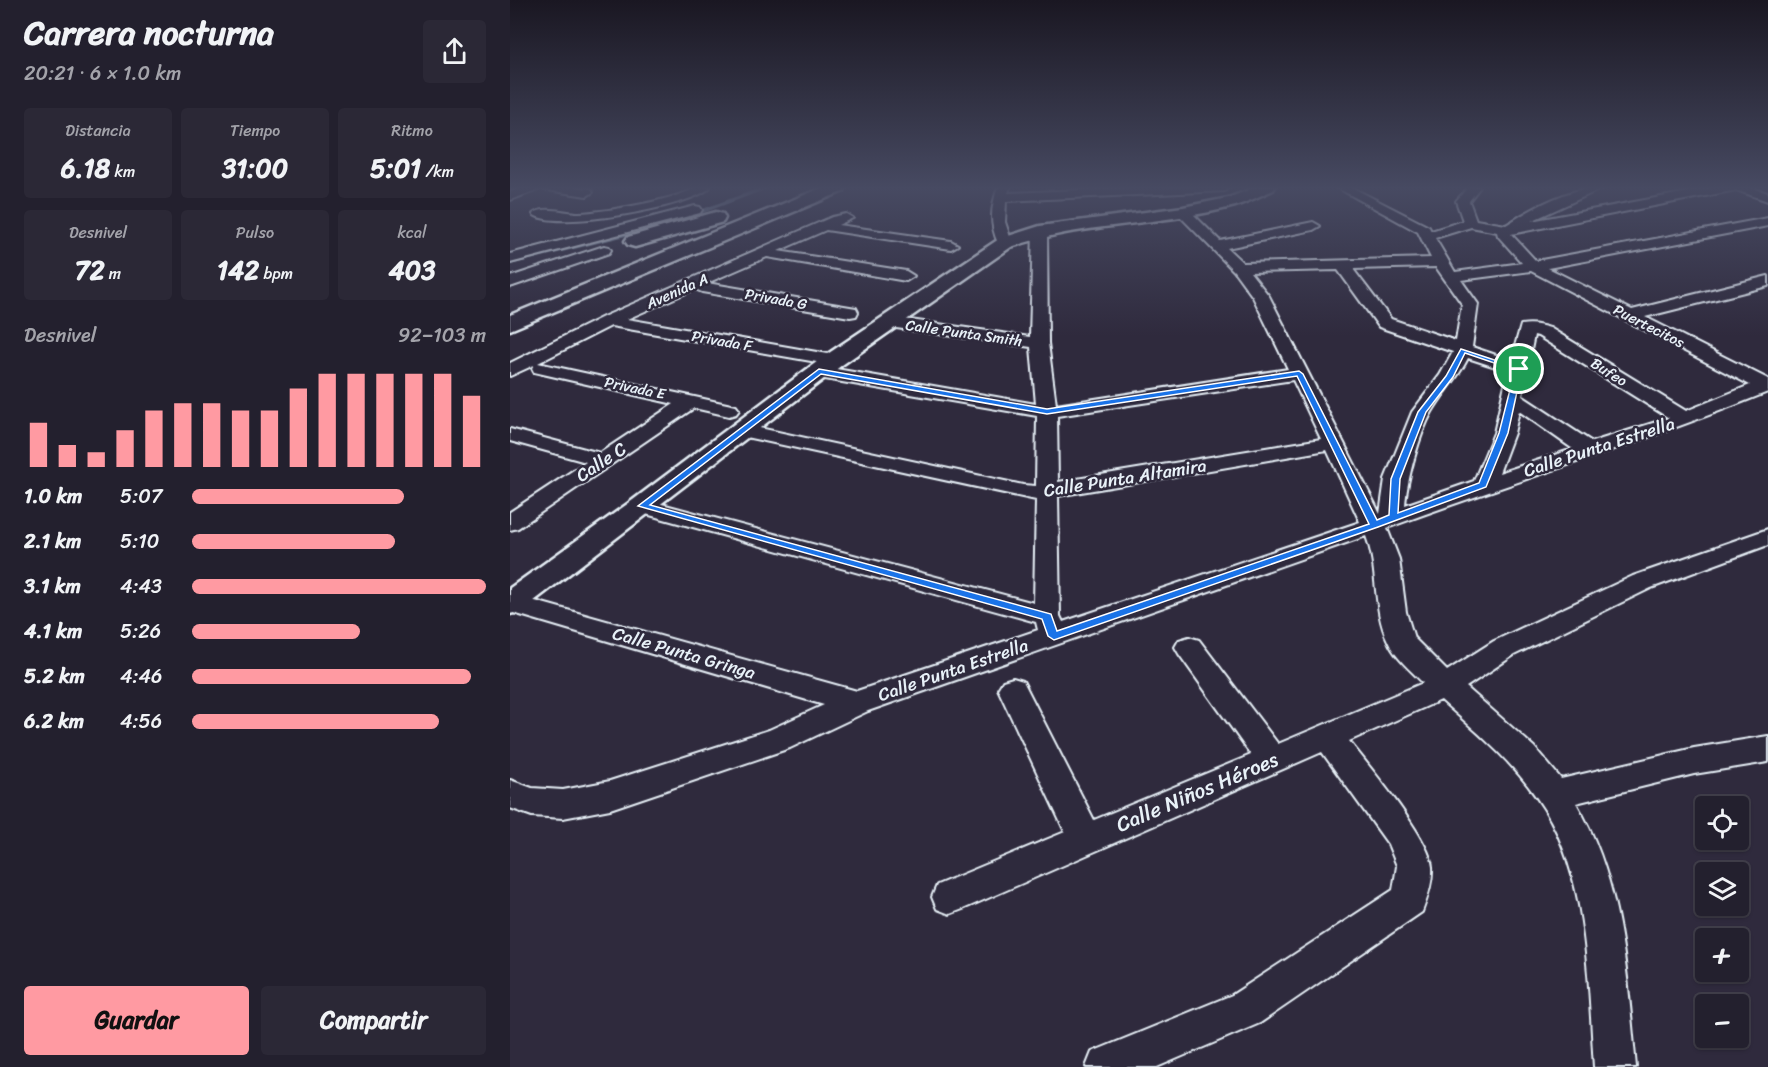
<!DOCTYPE html>
<html lang="es">
<meta charset="utf-8">
<style>
:root{--surface:#23202e;--page:#2b2836;--text:#f1f3f6;--muted:#a3a3aa;--line:#403e4a;--accent:#ff9aa2}
body{margin:0;font-family:Sriracha,sans-serif;background:var(--page);color:var(--text);height:100vh;display:flex;flex-direction:column;font-size:22px;white-space:nowrap}
*{box-sizing:border-box;margin:0}
p{font-size:20px;color:var(--muted)}
.icon{flex:none;width:33px;height:33px;fill:none;stroke:currentColor;stroke-width:2;stroke-linecap:round;stroke-linejoin:round}
.map{position:relative;flex:1;overflow:hidden}
.side{display:flex;flex-direction:column;background:var(--surface);width:510px}
.side>*{flex:none}
.buttons{position:absolute;left:1185px;top:796px;display:grid;gap:12px}
.buttons a{display:grid;place-items:center;width:54px;height:54px;border-radius:6px;background:var(--surface);box-shadow:0 2px 4px #0004,0 0 0 2px var(--line);font-size:30px}
.pin{position:absolute;display:grid;place-items:center;width:51px;height:51px;color:#fff;margin:-26px;border:3px solid #fff;border-radius:50%;box-shadow:0 2px 6px #0007}
.round{display:grid;place-items:center;flex:none;width:63px;height:63px;border-radius:6px;background:var(--page)}
.summary{display:flex;align-items:center;justify-content:space-between;height:102px;padding:0 24px}
h1{font-size:33px;font-weight:800;line-height:45px}
.metrics{display:grid;grid-template-columns:repeat(3,1fr);gap:9px;height:102px;padding:6px 24px}
.metrics div{display:grid;align-content:center;border-radius:6px;background:var(--page);text-align:center}
.metrics b{font-size:26px;font-weight:800}
.metrics small{font-size:16px;font-weight:400}
.metrics p{font-size:16px}
.chart{height:168px;padding:12px 24px}
.chart p{display:flex;justify-content:space-between}
.chart svg{width:100%;height:108px;margin-top:6px;stroke:var(--accent);stroke-width:6}
.primary-button{display:flex;gap:12px;margin-top:auto;padding:12px 24px}
.primary-button a{flex:1;height:69px;border-radius:6px;background:var(--accent);color:#111;font-size:24px;font-weight:800;line-height:69px;text-align:center}
.primary-button a+a{background:var(--page);color:var(--text)}
ul{padding:0 24px;list-style:none;font-size:20px}
li{display:grid;grid-template-columns:96px 72px 1fr;align-items:center;height:45px}
li i{height:15px;border-radius:8px;background:var(--accent)}
main{display:flex;flex:1;min-height:0}
.map>svg:first-child{display:block}
.lines{fill:none;stroke-linecap:round;stroke-linejoin:round}
.stream{stroke:#8d9dad;stroke-width:4}
.minor-casing{stroke:#e8f1f8;stroke-width:4}
.tertiary-casing{stroke:#e8f1f8;stroke-width:5}
.primary-casing{stroke:#e8f1f8;stroke-width:5}
.minor{fill:#2f2a3d;fill-rule:evenodd}
.tertiary{fill:#2f2a3d;fill-rule:evenodd}
.primary{fill:#2f2a3d;fill-rule:evenodd}
.route{fill:#1a73e8;stroke:#fff;stroke-width:1.5;fill-rule:evenodd}
.labels{text-anchor:middle;dominant-baseline:central;stroke-width:5;stroke-linejoin:round;paint-order:stroke}
.far-street-label{font-size:15px;fill:#e8f1f8;stroke:#2f2a3d}
.street-label{font-size:18px;fill:#e8f1f8;stroke:#2f2a3d}
.near-street-label{font-size:21px;fill:#e8f1f8;stroke:#2f2a3d}
</style>
<main>
<section class="side">
<div class="summary"><div><h1>Carrera nocturna</h1><p>20:21 · 6 × 1.0 km</p></div><a class="round"><svg class="icon" aria-label="share" viewBox="0 0 24 24"><path d="M12 15V3M7 8l5-5 5 5M5 13v7h14v-7"/></svg></a></div>
<div class="metrics">
<div><p>Distancia</p><b>6.18<small> km</small></b></div>
<div><p>Tiempo</p><b>31:00</b></div>
<div><p>Ritmo</p><b>5:01<small> /km</small></b></div>
</div>
<div class="metrics">
<div><p>Desnivel</p><b>72<small> m</small></b></div>
<div><p>Pulso</p><b>142<small> bpm</small></b></div>
<div><p>kcal</p><b>403</b></div>
</div>
<div class="chart"><p><span>Desnivel</span>92–103 m</p>
<svg viewBox="0 0 160 44" preserveAspectRatio="none"><path d="M5 44V26M15 44V35M25 44V38M35 44V29M45 44V21M55 44V18M65 44V18M75 44V21M85 44V21M95 44V12M105 44V6M115 44V6M125 44V6M135 44V6M145 44V6M155 44V15"/></svg>
</div>
<ul>
<li><b>1.0 km</b>5:07<i style="width:72%"></i></li>
<li><b>2.1 km</b>5:10<i style="width:69%"></i></li>
<li><b>3.1 km</b>4:43<i style="width:100%"></i></li>
<li><b>4.1 km</b>5:26<i style="width:57%"></i></li>
<li><b>5.2 km</b>4:46<i style="width:95%"></i></li>
<li><b>6.2 km</b>4:56<i style="width:84%"></i></li>
</ul>
<div class="primary-button"><a>Guardar</a><a>Compartir</a></div>
</section>
<div class="map">
<svg width="1258" height="1067" viewBox="0 0 1258 1067">
<rect width="100%" height="100%" fill="#2f2a3d"/>
<filter id="ink" filterUnits="userSpaceOnUse"><feTurbulence type="fractalNoise" baseFrequency=".0167" numOctaves="2"/><feDisplacementMap in="SourceGraphic" scale="12" xChannelSelector="R" yChannelSelector="G"/><feConvolveMatrix kernelMatrix="1 2 1 2 8 2 1 2 1" color-interpolation-filters="sRGB"/></filter>
<g filter="url(#ink)">
<g class="lines">
<!-- stream -->
<path class="stream" d="M0 263 163 222 257 187"/>
<!-- minor casing -->
<g class="minor-casing">
<g id="minor">
<path d="M14 187H64L81 189 83 192 77 196 30 189 0 200V192Z"/>
<path d="M187 187H200C185 207 41 232 23 214 33 205 56 213 69 213 95 212 166 200 187 187Z"/>
<path d="M488 187H500L498 193 637 187H720L714 191 496 201 495 222 502 243 495 247 488 243C479 223 481 207 488 187Z"/>
<path d="M826 187H841L919 227 921 231 953 221 946 201 958 187H970L959 201 966 220 996 225C1022 208 1064 185 1095 187L1021 221 1205 187H1239L1258 193V201L1226 190 1001 234 1026 261 1258 218V226L1038 268 1122 310 1258 276V286L1135 317 1258 379V392C1133 443 1004 481 877 528L889 559 896 612 904 638 937 671 984 641 1123 576 1258 529V545L1141 588 1004 655 956 687 1024 747 1051 779 1184 748 1258 736V762L1184 774 1066 803C1113 882 1117 978 1126 1067H1084C1078 981 1079 870 1027 798 1001 760 966 731 931 700L839 741C858 765 921 840 922 867 923 882 917 899 912 912L750 1023 647 1067H576L582 1052 722 995 883 890 887 866 878 844 812 752 453 909 440 914 427 909 422 897 427 885 555 832 488 689 493 681 503 678 513 681 584 820 741 755 669 654 665 647 669 640 679 637 689 640 768 744 913 683C901 670 885 658 878 641 862 608 869 570 856 536L358 711 280 748 100 809 53 818 22 816 0 808V780L22 788 53 790 100 781 259 730 314 705 0 612V594L347 691 528 630 526 622 125 511 121 506 125 501 133 499 524 603 526 500 231 436 224 434 221 430 224 426 231 424 513 485 526 486 527 416 309 378 302 376 300 372 302 368 309 366 526 404 521 347 379 327 371 322 379 317 520 337 523 231 530 227 537 231 538 343 546 405 778 369 743 297 724 271 666 212 668 209H678L710 241 803 222 810 226 803 230 717 248 733 263 921 258 908 232ZM961 227 987 232 988 236 1012 263 945 272 925 238ZM926 267 952 304 946 341 881 319 843 269ZM828 270 869 327 943 352 930 375 902 412 875 479 870 514 759 296 740 272ZM1021 271 1240 385 1176 411 1040 328C1029 325 1022 323 1011 325L1001 360 962 347 968 304 951 280ZM1024 335 1028 336 1159 418 1082 442 1012 396ZM958 358 998 371 984 433 964 481 895 505C897 479 909 435 922 412 933 393 948 378 958 358ZM783 380 811 439 548 482 547 416ZM1009 411 1063 449 989 473 1004 433ZM817 450 850 522 553 622 550 616 548 496Z"/>
<path d="M185 206 190 207 192 210 190 213 0 263V254Z"/>
<path d="M336 214 343 218 328 225 441 241 448 245 441 249 316 230 268 251 396 271 404 276 396 281 257 257 197 283 346 308 348 312 346 316 340 317 192 292 185 289 117 319 324 355 330 356 333 360 330 364 324 365 101 326 28 363 226 406 229 410 226 414 219 416 184 408 8 528 0 530V512L76 462 0 441V429L90 453 164 404 24 372 22 368 24 365 0 376V363L93 317 322 217Z"/>
<path d="M94 246 99 247 101 250 99 253 0 287V277Z"/>
</g>
</g>
<!-- tertiary casing -->
<g class="tertiary-casing">
<path id="tertiary" d="M746 187H765L763 190C751 195 738 202 725 206 651 226 573 222 501 247L332 365 11 611 0 614V588L123 500 316 355 489 239 530 226 673 207 718 198Z"/>
</g>
<!-- primary casing -->
<g class="primary-casing">
<g id="primary">
<path d="M314 187H336L334 191 0 330V315Z"/>
<path d="M206 212 213 214 215 218 213 222 125 247 118 245 115 241 118 237Z"/>
</g>
</g>
<!-- minor -->
<use href="#minor" class="minor"/>
<!-- tertiary -->
<use href="#tertiary" class="tertiary"/>
<!-- primary -->
<use href="#primary" class="primary"/>
</g>
</g>
<!-- sky -->
<linearGradient id="sky" x2="0" y2="1"><stop stop-color="#1a1722"/><stop offset="0.56" stop-color="#474a62"/><stop offset="1" stop-color="#474a62" stop-opacity="0"/></linearGradient>
<rect width="1258" height="336" fill="url(#sky)"/>
<!-- route -->
<path class="route" d="M951 349 1012 369 998 433 976 487 868 527 544 640 538 636 532 619 128 506 309 369 537 409 789 371 793 374 867 520 879 515 881 479 908 412 936 376ZM955 353 1005 370 989 433 969 483 888 513 890 479 916 412 943 377ZM311 374 537 414 787 376 859 524 547 631 541 614 140 505Z"/>
<g class="labels">
<!-- far-street labels -->
<g class="far-street-label">
<text transform="translate(167 291) rotate(-24)">Avenida A</text>
<text transform="translate(266 299) rotate(10)">Privada G</text>
<text transform="translate(1139 326) rotate(27)">Puertecitos</text>
<text transform="translate(454 333) rotate(8)">Calle Punta Smith</text>
<text transform="translate(212 341) rotate(10)">Privada F</text>
<text transform="translate(1099 372) rotate(32)">Bufeo</text>
<text transform="translate(125 388) rotate(12)">Privada E</text>
</g>
<!-- street labels -->
<g class="street-label">
<text transform="translate(1089 447) rotate(-18)">Calle Punta Estrella</text>
<text transform="translate(91 462) rotate(-34)">Calle C</text>
<text transform="translate(615 478) rotate(-9)">Calle Punta Altamira</text>
<text transform="translate(174 653) rotate(16)">Calle Punta Gringa</text>
<text transform="translate(443 670) rotate(-19)">Calle Punta Estrella</text>
</g>
<!-- near-street labels -->
<g class="near-street-label">
<text transform="translate(687 792) rotate(-23)">Calle Niños Héroes</text>
</g>
</g>
</svg>
<div class="buttons">
<a><svg class="icon" aria-label="locate" viewBox="0 0 24 24"><circle cx="12" cy="12" r="6"/><path d="M12 2v4M12 18v4M2 12h4M18 12h4"/></svg></a>
<a><svg class="icon" aria-label="layers" viewBox="0 0 24 24"><path d="M12 4l9 5-9 5-9-5zM3 14l9 5 9-5"/></svg></a>
<a>+</a>
<a>−</a>
</div>
<div class="pin" style="left:1009px;top:369px;background:#1e9e55"><svg class="icon" aria-label="arrive" viewBox="0 0 24 24"><path d="M6 21V4h12l-3 4 3 4H6"/></svg></div>
</div>
</main>
